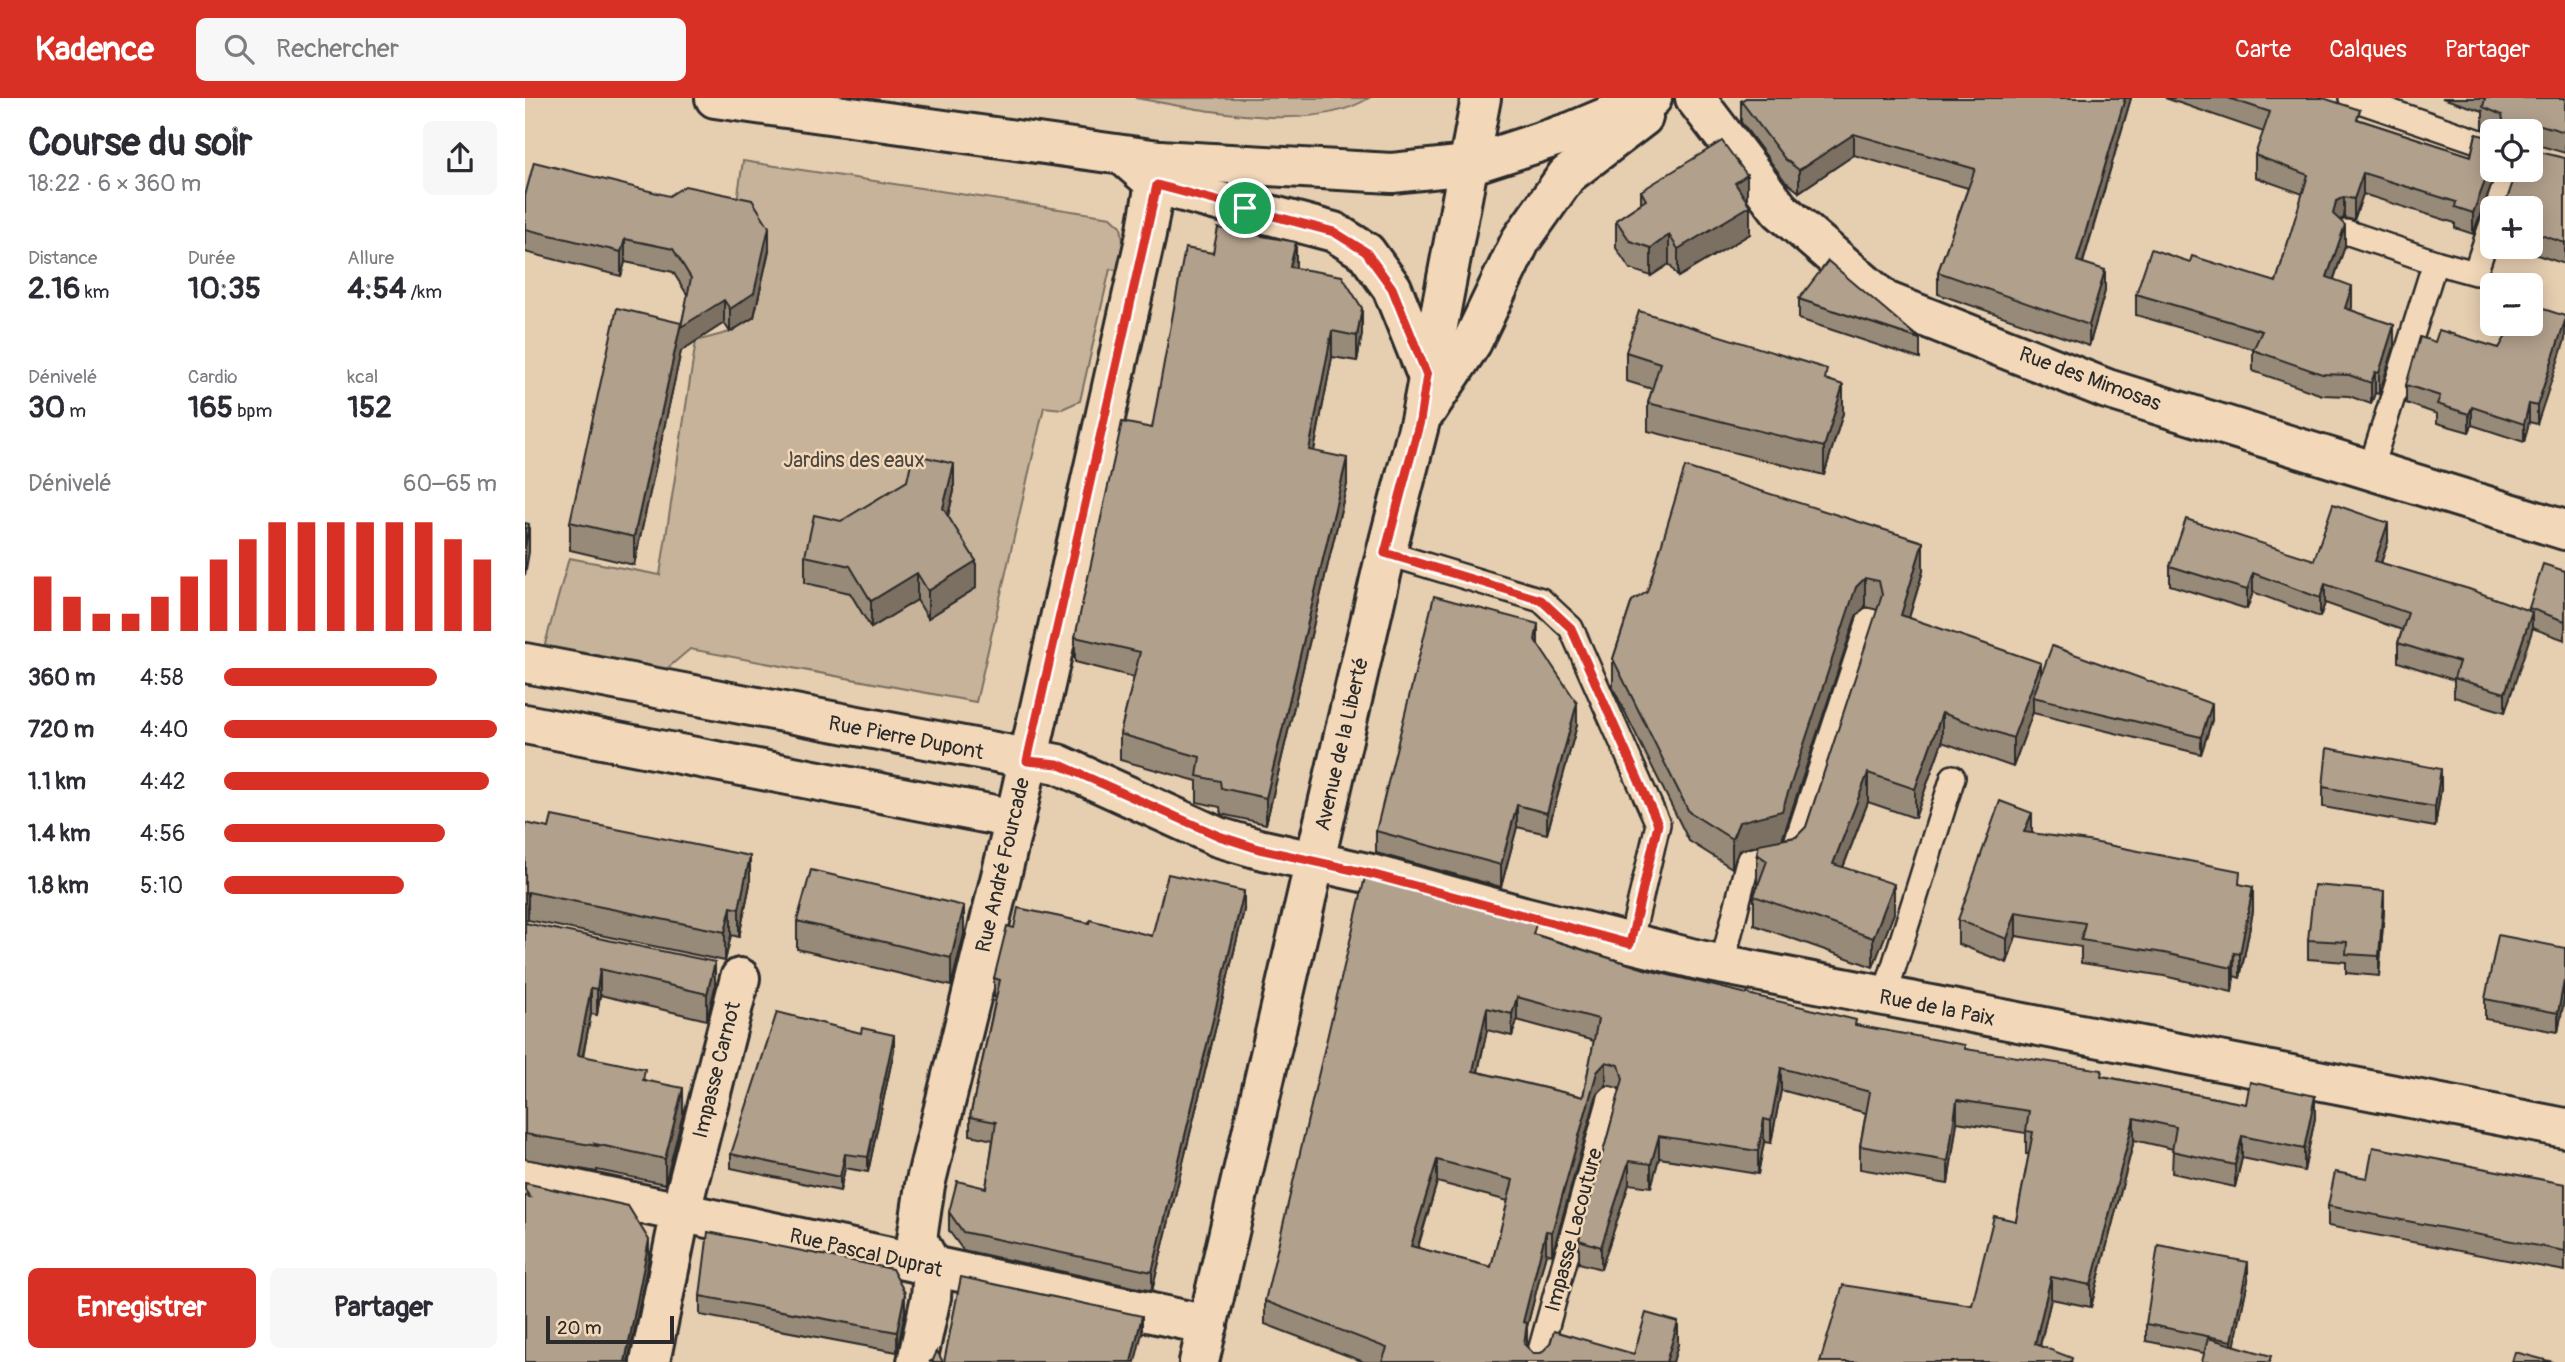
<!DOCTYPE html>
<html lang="fr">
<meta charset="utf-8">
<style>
:root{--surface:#fff;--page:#f7f7f7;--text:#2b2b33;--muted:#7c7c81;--accent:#d93025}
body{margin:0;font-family:Pangolin,sans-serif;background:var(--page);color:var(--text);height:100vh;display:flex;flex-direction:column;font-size:26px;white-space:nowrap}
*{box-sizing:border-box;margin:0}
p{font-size:23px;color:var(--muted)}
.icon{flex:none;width:38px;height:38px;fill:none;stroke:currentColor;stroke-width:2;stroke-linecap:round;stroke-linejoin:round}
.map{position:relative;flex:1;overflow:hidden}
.details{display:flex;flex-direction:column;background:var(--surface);width:525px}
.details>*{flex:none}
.tools{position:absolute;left:1955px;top:21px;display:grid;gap:14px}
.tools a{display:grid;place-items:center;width:63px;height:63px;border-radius:10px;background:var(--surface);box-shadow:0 4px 18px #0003;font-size:35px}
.scale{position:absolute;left:21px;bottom:18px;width:128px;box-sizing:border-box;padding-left:7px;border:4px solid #2b2b2b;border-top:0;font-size:19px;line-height:24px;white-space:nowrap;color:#2b2b2b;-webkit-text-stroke:5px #f2d8b9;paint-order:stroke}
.pin{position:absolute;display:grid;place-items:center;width:60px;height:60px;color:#fff;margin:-30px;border:4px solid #fff;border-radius:50%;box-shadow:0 2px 7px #0007}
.round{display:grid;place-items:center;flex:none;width:74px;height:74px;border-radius:10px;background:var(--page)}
.head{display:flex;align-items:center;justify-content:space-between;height:119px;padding:0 28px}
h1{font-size:38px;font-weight:700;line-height:52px}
.stats{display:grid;grid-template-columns:repeat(3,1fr);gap:10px;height:119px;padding:7px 28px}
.stats div{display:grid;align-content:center}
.stats b{font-size:30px;font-weight:700}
.stats small{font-size:19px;font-weight:400}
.stats p{font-size:19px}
.chart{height:196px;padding:14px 28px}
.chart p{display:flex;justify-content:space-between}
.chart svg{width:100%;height:126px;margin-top:7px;stroke:var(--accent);stroke-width:6}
.button{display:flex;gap:14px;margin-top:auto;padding:14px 28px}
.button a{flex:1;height:80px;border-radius:10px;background:var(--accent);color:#fff;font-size:28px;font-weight:700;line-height:80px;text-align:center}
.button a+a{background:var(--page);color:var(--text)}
ul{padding:0 28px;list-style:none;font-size:23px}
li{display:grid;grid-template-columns:112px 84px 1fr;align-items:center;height:52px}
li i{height:18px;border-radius:9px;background:var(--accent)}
header{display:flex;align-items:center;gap:42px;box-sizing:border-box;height:98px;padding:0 35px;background:var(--accent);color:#fff}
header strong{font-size:33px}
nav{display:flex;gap:38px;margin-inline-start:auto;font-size:24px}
.search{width:490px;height:63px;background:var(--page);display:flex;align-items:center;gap:18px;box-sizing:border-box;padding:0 24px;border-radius:10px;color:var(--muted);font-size:26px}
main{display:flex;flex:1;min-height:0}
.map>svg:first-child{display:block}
.green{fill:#c7b39a;stroke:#796f62;stroke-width:2}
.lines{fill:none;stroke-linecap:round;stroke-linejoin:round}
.service-casing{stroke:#2b2b2b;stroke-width:28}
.minor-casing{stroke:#2b2b2b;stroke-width:44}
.secondary-casing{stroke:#2b2b2b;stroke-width:44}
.service{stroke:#f2d8b9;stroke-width:23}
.minor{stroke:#f2d8b9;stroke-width:38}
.secondary{stroke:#f2d8b9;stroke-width:38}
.wall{fill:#988a78;stroke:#2b2b2b;stroke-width:2;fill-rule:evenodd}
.shaded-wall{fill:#7c7062;stroke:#2b2b2b;stroke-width:2}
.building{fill:#b1a08c;stroke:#2b2b2b;stroke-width:2;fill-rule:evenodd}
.route-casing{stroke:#fff;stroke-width:14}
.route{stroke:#d93025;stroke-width:9}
.labels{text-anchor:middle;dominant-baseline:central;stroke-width:5;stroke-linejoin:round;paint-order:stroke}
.street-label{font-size:21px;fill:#2b2b2b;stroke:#f2d8b9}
.park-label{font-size:21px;fill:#4a4641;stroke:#f2d8b9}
</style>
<header>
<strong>Kadence</strong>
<div class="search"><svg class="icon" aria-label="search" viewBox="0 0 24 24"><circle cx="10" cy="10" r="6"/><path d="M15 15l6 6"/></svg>Rechercher</div>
<nav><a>Carte</a><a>Calques</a><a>Partager</a></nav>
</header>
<main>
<section class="details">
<div class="head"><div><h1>Course du soir</h1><p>18:22 · 6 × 360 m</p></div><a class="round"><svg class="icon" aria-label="share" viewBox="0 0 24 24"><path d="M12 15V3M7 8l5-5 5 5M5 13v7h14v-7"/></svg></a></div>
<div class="stats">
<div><p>Distance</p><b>2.16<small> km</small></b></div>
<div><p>Durée</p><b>10:35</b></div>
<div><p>Allure</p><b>4:54<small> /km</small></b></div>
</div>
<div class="stats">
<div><p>Dénivelé</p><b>30<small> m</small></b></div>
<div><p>Cardio</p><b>165<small> bpm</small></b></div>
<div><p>kcal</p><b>152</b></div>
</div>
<div class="chart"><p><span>Dénivelé</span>60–65 m</p>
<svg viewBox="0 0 160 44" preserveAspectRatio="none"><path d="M5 44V25M15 44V32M25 44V38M35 44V38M45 44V32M55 44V25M65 44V19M75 44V12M85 44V6M95 44V6M105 44V6M115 44V6M125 44V6M135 44V6M145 44V12M155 44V19"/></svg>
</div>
<ul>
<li><b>360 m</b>4:58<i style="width:78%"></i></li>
<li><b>720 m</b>4:40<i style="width:100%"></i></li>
<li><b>1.1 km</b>4:42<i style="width:97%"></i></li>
<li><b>1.4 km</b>4:56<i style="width:81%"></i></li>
<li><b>1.8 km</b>5:10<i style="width:66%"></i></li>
</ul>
<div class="button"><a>Enregistrer</a><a>Partager</a></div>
</section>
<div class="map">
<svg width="2040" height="1264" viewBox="0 0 2040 1264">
<rect width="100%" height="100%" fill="#e6ceb1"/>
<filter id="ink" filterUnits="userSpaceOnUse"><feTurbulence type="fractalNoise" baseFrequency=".0143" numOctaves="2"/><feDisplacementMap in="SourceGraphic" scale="14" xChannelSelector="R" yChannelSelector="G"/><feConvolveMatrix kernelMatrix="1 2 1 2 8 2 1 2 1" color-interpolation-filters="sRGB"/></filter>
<g filter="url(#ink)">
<!-- green -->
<g class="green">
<path d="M610 0H844C785 37 676 11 610 0Z"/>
<path d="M218 63 586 119 596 128 602 174 585 171 555 303 537 311 519 309 451 604 165 551 132 579 17 557 44 460 135 477 171 243 205 234 227 220 212 103Z"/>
</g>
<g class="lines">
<!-- service casing -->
<g class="service-casing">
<g id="service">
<path d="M1826 0 1967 48"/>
<path d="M1972 110 1985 72"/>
<path d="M1821 134 1910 164"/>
<path d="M1845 372 1910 164 1950 175 1967 125"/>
<path d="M861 455 1016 502 1046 530 1133 726 1105 846"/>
<path d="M1197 867 1223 763 1268 754 1344 522"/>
<path d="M1359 900 1428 679"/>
<path d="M1012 1264 1085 1000"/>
</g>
</g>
<!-- minor casing -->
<g class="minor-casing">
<g id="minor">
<path d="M1170 0 1255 112 1360 203 1582 291 2040 432"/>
<path d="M0 565 533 666 693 739 734 751 846 776 998 818 1174 862 2040 1030"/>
<path d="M0 626 490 721"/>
<path d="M0 1081 683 1227"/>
<path d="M125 1264 156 1113 215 880"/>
<path d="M392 1264 406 1199 408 1170 392 1141 400 1087 490 721 621 137 634 62"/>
</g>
</g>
<!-- secondary casing -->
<g class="secondary-casing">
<g id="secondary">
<path d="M190 0 634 62 867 75 944 67 1046 34 1127 0"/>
<path d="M601 60 632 87 809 134 841 154 867 190 902 277"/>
<path d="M902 312 947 244 996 142 1042 77 1118 19"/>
<path d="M674 1264 861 455 895 323 956 0"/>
</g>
</g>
<!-- service -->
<use href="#service" class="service"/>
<!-- minor -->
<use href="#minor" class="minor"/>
<!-- secondary -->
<use href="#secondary" class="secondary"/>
</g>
<!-- wall -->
<g class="wall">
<path d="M1221 0H1606L1558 165 1580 193 1564 248 1413 196V174L1443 90 1329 57 1274 94 1260 83 1216 24V3Z"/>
<path d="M1640 0H1798L1835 22 1946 58 1951 36 1948 136 1930 130V125L1838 96 1829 122 1819 120 1815 122 1820 148 1809 181 1827 209 1826 212 1869 249 1854 296 1850 295 1846 306 1824 298 1797 297 1728 273V251L1611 217V196L1665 164 1751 184 1778 96 1730 79V57L1739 34Z"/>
<path d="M1917 0H2040V55L2009 46 2006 33 1967 34 1958 30V13Z"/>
<path d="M2037 60H2040V166L1987 149H2006V110Z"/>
<path d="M1116 93 1222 104 1225 136 1153 179 1144 166 1126 178 1105 171 1091 150V122L1116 105Z"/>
<path d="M0 98 244 152 229 219 205 234 199 225 156 253 109 467 45 452V424L156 228 163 198 148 174 100 164 96 178 0 154Z"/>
<path d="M771 170 837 236 832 263 807 259 789 353 822 386 741 726 696 716 695 709 672 704V683L595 662V636L609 579 550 564V539L627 330Z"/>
<path d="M1274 201 1395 241V261L1274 221Z"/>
<path d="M2040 218 2012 326 2004 324 1999 344 1947 327 1944 334 1912 325V316L1881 305V287L1910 244 1974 250Z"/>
<path d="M1101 254 1302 282 1318 315 1299 377 1123 333V305L1127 291 1101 283Z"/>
<path d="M429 393 423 418 451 490 403 520 392 502 346 530 325 495 280 485V458L316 423Z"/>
<path d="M1863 444 1856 465 2004 513V510L2040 473V542L2007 530 1980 614 1929 599V582L1873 564V545L1877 532 1800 505 1795 519 1728 494 1722 511 1645 487V468L1789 462Z"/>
<path d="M1398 473 1384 520 1516 579 1687 622 1676 656 1508 615V614L1488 669 1417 644 1390 720 1343 704 1318 770 1369 815 1348 869 1229 827V798L1233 786 1232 785V756L1234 748 1214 752 1207 770 1164 743 1088 590V561L1107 503ZM1340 509 1353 512 1281 729 1271 739 1257 741 1331 518Z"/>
<path d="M1013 547 1052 627 1022 736 992 729 976 789 851 755V733Z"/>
<path d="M1798 689 1916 691 1910 729 1798 709Z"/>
<path d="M0 725 225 786 214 839 206 837 200 863 3 822Z"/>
<path d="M1507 735 1715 786 1728 813 1715 880 1709 878 1707 894 1639 878 1556 865V849L1491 838 1482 865 1433 846V822Z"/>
<path d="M719 812 627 1193 438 1152 424 1133V1114L461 1090 468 1042 445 1037V1019L471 899H469V880L489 830 564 825 627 838Z"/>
<path d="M1859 813 1854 878 1821 875V864L1783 861V842Z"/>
<path d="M272 823 439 836 426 888 272 851Z"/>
<path d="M0 825 190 889 182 922 75 897 72 917 66 916 58 958 120 982 158 1016 140 1086 72 1072V1074L0 1061Z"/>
<path d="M1012 837 1123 872 1331 927 1440 951 1790 1020 1779 1073 1717 1060 1710 1089 1647 1075 1648 1051 1609 1042 1566 1209 1526 1201 1515 1248 1547 1264H1295L1447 1207 1491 1123 1504 1056H1501V1035L1432 1024 1423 1086 1335 1071V1048L1341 1015 1256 992 1246 1045 1239 1044 1233 1076 1134 1060 1126 1089 1104 1086 1076 1171 1054 1165V1142L1095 993 1094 990 1081 987 1072 996 1027 1157 1021 1155 1002 1229V1249L1008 1255 1109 1256 1153 1246 1148 1264H839L740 1226V1203ZM992 922 1069 943 1058 999 953 974 962 932 987 938ZM912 1084 983 1103 966 1169 893 1150Z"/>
<path d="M2040 850V902H2039L2033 934 1960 921V901Z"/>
<path d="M369 952 343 1074 320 1070 315 1093 206 1070V1056Z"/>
<path d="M1842 1080 2040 1086V1173L1803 1128V1108Z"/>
<path d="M1723 1182 1709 1247 1746 1264 1679 1255 1621 1243V1226Z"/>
<path d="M175 1198 380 1214 372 1254 175 1217Z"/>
</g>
<!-- shaded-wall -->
<g class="shaded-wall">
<path d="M1600 0H1606L1552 184V163Z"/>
<path d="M2009 25V46L2006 47V33H1995L1996 29Z"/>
<path d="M1329 36V57L1274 94V72Z"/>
<path d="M1967 64V72H1972L1948 136V115Z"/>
<path d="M1838 75V96L1829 122V101Z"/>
<path d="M1222 77V105L1210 85Z"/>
<path d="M1819 99V120L1811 124 1808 116 1811 103Z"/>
<path d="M1225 108V136L1153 179V151Z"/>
<path d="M1820 127V148L1802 200V179Z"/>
<path d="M244 129V152L229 219 205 234V211Z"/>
<path d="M1144 137V166L1126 178V150Z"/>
<path d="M100 141V164L96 178V154Z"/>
<path d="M771 144V170L765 169Z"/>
<path d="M1580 172V193L1564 248V227Z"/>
<path d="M1827 188V209L1820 231V210Z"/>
<path d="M199 202V225L156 253 109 467V439L156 225Z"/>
<path d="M837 210V236L832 263V238Z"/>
<path d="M2040 223V242L2012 326V308Z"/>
<path d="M1869 227V249L1854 296V275Z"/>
<path d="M807 233V259L784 378V352Z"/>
<path d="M1850 274V295L1846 306V285Z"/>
<path d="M1318 287V315L1299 377V349Z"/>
<path d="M2004 306V324L1999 344V326Z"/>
<path d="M1947 309V327L1944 334V316Z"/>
<path d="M822 360V386L741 726V700Z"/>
<path d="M429 366V393L418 437V410Z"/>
<path d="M1863 425V444L1850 482V463Z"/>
<path d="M4 426V454L0 477V449Z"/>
<path d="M1398 444V473L1376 546V517Z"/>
<path d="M451 463V490L403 520V493Z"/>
<path d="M392 475V502L346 530V503Z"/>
<path d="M1728 475V494L1722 511V492Z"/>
<path d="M1340 480V509L1331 518 1257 742 1214 752 1207 770V741L1214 724 1331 489Z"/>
<path d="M1800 486V505L1795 519V500Z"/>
<path d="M2007 514V533L1980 614V595Z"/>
<path d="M1013 526V548L1010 542Z"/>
<path d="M1516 565V594L1508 599V614L1488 669V640Z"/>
<path d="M1052 605V627L1022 736V715Z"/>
<path d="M1687 606V622L1676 656V639Z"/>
<path d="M1417 615V644L1390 720V691Z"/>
<path d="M1916 671V691L1910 729V709Z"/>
<path d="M1343 675V704L1308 795V766Z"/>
<path d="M992 707V729L976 789V767Z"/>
<path d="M1507 715V739L1499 734Z"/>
<path d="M225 758V786L214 839V811Z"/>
<path d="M1369 786V815L1348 869V840Z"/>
<path d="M1728 789V813L1715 880V856Z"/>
<path d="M719 793V812L627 1193V1174Z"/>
<path d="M1859 793V813L1854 878V858Z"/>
<path d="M3 794V822L0 823V795Z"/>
<path d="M439 808V836L426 888V860Z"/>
<path d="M206 809V837L200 863V834Z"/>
<path d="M1491 814V838L1482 865V841Z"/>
<path d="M1709 855V878L1707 894V870Z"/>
<path d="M190 864V889L182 922V896Z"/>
<path d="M75 871V897L72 917V891Z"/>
<path d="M2039 883V902L2033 934V915Z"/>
<path d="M66 890V916L53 982V957Z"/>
<path d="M992 899V922L987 938V916Z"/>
<path d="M962 910V932L948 995V973Z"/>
<path d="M369 937V952L343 1074V1059Z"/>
<path d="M1081 964V987L1072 996 1027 1157V1134L1072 974Z"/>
<path d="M1256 970V992L1246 1045V1023Z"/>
<path d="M158 990V1016L140 1086V1061Z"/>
<path d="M1790 998V1020L1779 1073V1051Z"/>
<path d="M1432 1002V1024L1423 1086V1063Z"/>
<path d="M1609 1020V1042L1566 1209V1187Z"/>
<path d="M1239 1021V1044L1233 1076V1053Z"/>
<path d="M1134 1038V1060L1126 1089V1066Z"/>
<path d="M1717 1038V1060L1710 1089V1067Z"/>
<path d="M320 1056V1070L315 1093V1079Z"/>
<path d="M912 1062V1084L886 1171V1148Z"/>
<path d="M1104 1063V1086L1076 1171V1149Z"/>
<path d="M1021 1133V1155L1002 1229V1247L999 1264 998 1224Z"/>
<path d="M124 1142V1159L103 1264H100Z"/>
<path d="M1723 1164V1182L1707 1260V1243Z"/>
<path d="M1526 1179V1201L1511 1264 1510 1246Z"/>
<path d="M380 1195V1214L372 1254V1234Z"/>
<path d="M617 1218V1235L610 1264H606Z"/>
<path d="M1153 1224V1246L1148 1264H1141Z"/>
</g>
<!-- building -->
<g class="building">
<path d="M1221 0H1600L1552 163 1580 172 1564 227 1413 174 1450 71 1329 36 1274 72 1260 61 1216 3Z"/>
<path d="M1703 0H1798L1835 12 1832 21 1946 58 1951 36 1967 40V64L1948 115 1930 109 1931 104 1838 75 1829 101 1819 99 1811 103 1808 116 1820 127 1802 179 1827 188 1820 210 1869 227 1854 275 1850 274 1846 285 1824 277 1797 276 1728 252 1737 233 1611 196 1626 151 1665 164 1667 158 1751 184 1783 77 1730 57 1745 14Z"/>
<path d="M1960 0H2040V34L2009 25 1996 29 1995 33H1978L1980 32 1977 17 1958 9Z"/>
<path d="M1197 43 1222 77 1210 85 1225 108 1153 151 1144 137 1126 150 1105 143 1091 122 1121 102 1116 93Z"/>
<path d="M2006 52 2040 60V145L2006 134V110H1979L1992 72H2006Z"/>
<path d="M9 64 144 98 160 88 227 102 244 129 229 195 205 211 199 202 156 229 166 180 148 151 100 141 96 154 0 131V98Z"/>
<path d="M693 130 771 144 765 169 817 178 837 210 832 238 807 233 784 352 822 360 741 700 696 690 695 683 672 678 675 659 595 636 615 554 550 539 597 324 627 330 660 150 688 155Z"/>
<path d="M1303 163 1395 241 1274 201Z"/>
<path d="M2006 207 2040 218V223L2012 308 2004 306 1999 326 1947 309 1944 316 1912 306 1915 298 1881 287 1895 239 1910 244 1914 232 1974 250 1988 226H2006Z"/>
<path d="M92 210 156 225 109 439 45 424Z"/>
<path d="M1114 213 1302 271 1300 281 1318 287 1299 349 1123 305 1135 265 1101 254Z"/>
<path d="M388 356 429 366 418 410 451 463 403 493 392 475 346 503 325 468 280 458 289 417 316 423 382 383Z"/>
<path d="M1160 369 1398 444 1376 517 1516 565 1488 640 1417 615 1390 691 1343 675 1308 766 1369 786 1348 840 1229 798 1242 763 1232 756 1234 746 1271 739 1281 729 1357 497 1354 483 1340 480 1331 489 1257 713 1214 724 1207 741 1164 714 1088 561 1107 503 1122 494Z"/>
<path d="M1808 406 1863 425 1850 463 1944 491 2007 514 1980 595 1929 580 1934 564 1873 545 1883 515 1800 486 1795 500 1728 475 1722 492 1645 468 1661 421 1789 462Z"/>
<path d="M0 425 4 426 0 449Z"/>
<path d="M2018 466 2040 473V523L2004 510Z"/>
<path d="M909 498 1013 526 1010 542 1052 605 1022 715 992 707 976 767 851 733Z"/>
<path d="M1527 548 1687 606 1676 639 1508 599Z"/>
<path d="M1802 650 1916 671 1910 709 1798 689Z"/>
<path d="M1475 703 1507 715 1499 734 1563 743 1715 773 1714 786 1728 789 1715 856 1709 855 1707 870 1639 855 1556 842 1560 825 1491 814 1482 841 1433 822Z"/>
<path d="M27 718 225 758 214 811 206 809 200 834 3 794 0 795V725L24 730Z"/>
<path d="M286 772 439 808 426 860 272 823Z"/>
<path d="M841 775 1012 823 1008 836 1071 856 1123 872 1331 922 1330 927 1440 947V951L1577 972 1576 978 1721 1006 1725 984 1790 998 1779 1051 1717 1038 1710 1067 1647 1053 1651 1029 1609 1020 1566 1187 1526 1179 1510 1246 1547 1260 1546 1264H1295L1318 1187 1447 1207 1469 1118 1491 1123 1508 1034 1501 1033 1504 1013 1432 1002 1423 1063 1335 1048 1345 994 1256 970 1246 1023 1239 1021 1233 1053 1134 1038 1126 1066 1104 1063 1076 1149 1054 1142 1098 981 1094 967 1081 964 1072 974 1027 1134 1021 1133 998 1224 1002 1225 999 1246 1008 1255H1016L1025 1246 1029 1233 1109 1256 1121 1215 1153 1224 1141 1264H857L862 1250 740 1203ZM992 899 1073 921 1058 999 948 973 962 910 987 916ZM912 1062 988 1082 966 1169 886 1148Z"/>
<path d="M643 776 719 793 627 1174 438 1134 424 1114 432 1083 461 1090 471 1024 445 1019 475 882 469 880 482 828 489 830 493 810 564 825 565 822 627 838Z"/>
<path d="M1789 787 1859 793 1854 858 1821 856 1822 844 1783 842Z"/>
<path d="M0 825 190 864 182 896 75 871 72 891 66 890 53 957 120 971 118 982 158 990 140 1061 70 1046 72 1048 0 1036Z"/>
<path d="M1973 837 2040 850V883H2039L2033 915 1960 901Z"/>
<path d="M252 914 336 935 337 930 369 937 343 1059 320 1056 315 1079 206 1056Z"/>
<path d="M1848 1049 2040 1086V1153L1803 1108 1810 1074 1842 1080Z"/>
<path d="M0 1085 103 1108 124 1142 100 1264H0V1098L5 1099 0 1092Z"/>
<path d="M183 1134 367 1171 380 1195 372 1234 175 1198Z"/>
<path d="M1633 1147 1723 1164 1707 1243 1621 1226Z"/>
<path d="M436 1179 617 1218 606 1264H419Z"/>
<path d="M1683 1240 1746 1258 1744 1264H1677Z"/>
<path d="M412 1253 418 1264H404L408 1262Z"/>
<path d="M1990 1254 2028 1264H1987Z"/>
</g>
</g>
<g class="lines" filter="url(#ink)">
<!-- route casing -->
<g class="route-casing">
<path id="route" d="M632 87 809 134 841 154 867 190 902 277 895 323 860 455 1016 502 1046 530 1133 726 1105 846 846 776 734 751 694 738 533 666 502 663Z"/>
</g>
<!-- route -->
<use href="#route" class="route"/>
</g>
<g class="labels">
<!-- street labels -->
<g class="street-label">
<text transform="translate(1565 281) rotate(20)">Rue des Mimosas</text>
<text transform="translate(381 640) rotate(11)">Rue Pierre Dupont</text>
<text transform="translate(817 646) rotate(-77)">Avenue de la Liberté</text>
<text transform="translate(478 767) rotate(-77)">Rue André Fourcade</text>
<text transform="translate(1412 910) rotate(11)">Rue de la Paix</text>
<text transform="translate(192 972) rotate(-76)">Impasse Carnot</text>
<text transform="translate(1049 1132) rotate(-75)">Impasse Lacouture</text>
<text transform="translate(341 1155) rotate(13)">Rue Pascal Duprat</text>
</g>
<!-- park labels -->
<g class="park-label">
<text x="329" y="362">Jardins des eaux</text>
</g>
</g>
</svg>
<div class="tools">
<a><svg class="icon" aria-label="locate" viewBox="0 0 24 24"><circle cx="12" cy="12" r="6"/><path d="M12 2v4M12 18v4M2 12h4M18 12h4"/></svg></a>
<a>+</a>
<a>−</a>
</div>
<div class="scale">20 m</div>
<div class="pin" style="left:720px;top:110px;background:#1e9e55"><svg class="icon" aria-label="arrive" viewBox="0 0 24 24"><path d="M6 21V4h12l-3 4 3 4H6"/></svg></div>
</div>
</main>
